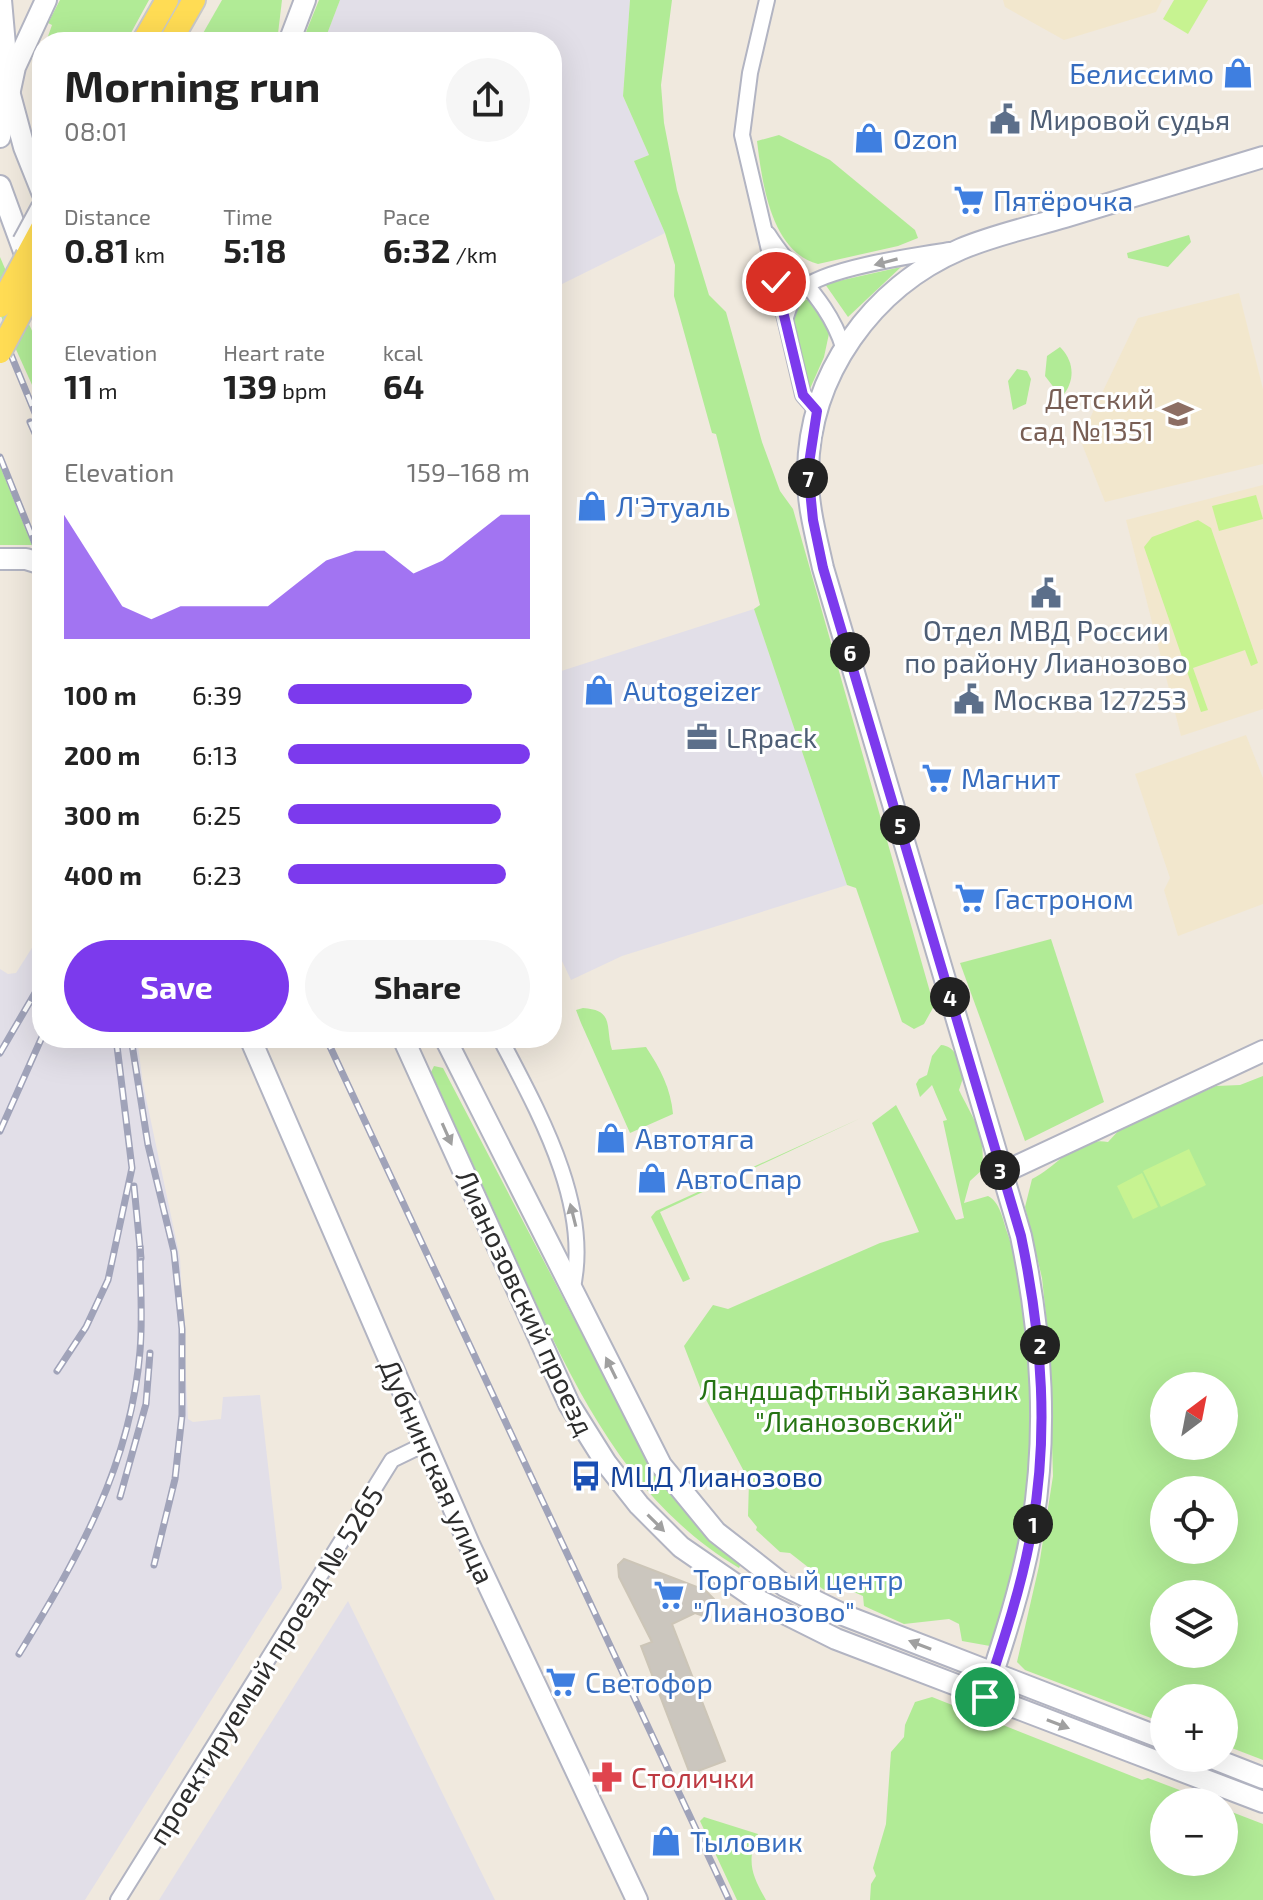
<!DOCTYPE html>
<meta charset="utf-8">
<style>
:root{--surface:#fff;--page:#f6f6f6;--text:#222;--muted:#767676;--accent:#7c3aed}
body{margin:0;font-family:"Exo 2",sans-serif;background:var(--page);color:var(--text);height:100vh;display:flex;flex-direction:column;font-size:30px;white-space:nowrap}
*{box-sizing:border-box;margin:0}
p{font-size:26px;color:var(--muted)}
.icon{flex:none;width:44px;height:44px;fill:none;stroke:currentColor;stroke-width:2;stroke-linecap:round;stroke-linejoin:round}
.map{position:relative;flex:1;overflow:hidden}
.panel{position:absolute;left:32px;top:32px;width:530px;height:1016px;display:flex;flex-direction:column;background:var(--surface);border-radius:32px;box-shadow:0 8px 32px #0002}
.panel>*{flex:none}
.needle{width:52px;rotate:32deg}
.fabs{position:absolute;left:1150px;top:1372px;display:grid;gap:16px}
.fabs a{display:grid;place-items:center;width:88px;height:88px;border-radius:50%;background:var(--surface);box-shadow:0 8px 32px #0002;font-size:40px}
.pin{position:absolute;display:grid;place-items:center;width:68px;height:68px;color:#fff;margin:-34px;border:4px solid #fff;border-radius:50%;box-shadow:0 2px 8px #0007}
.km{position:absolute;width:40px;height:40px;margin:-20px;border-radius:50%;background:#222;color:#fff;font-size:22px;line-height:40px;text-align:center}
.round{display:grid;place-items:center;flex:none;width:84px;height:84px;border-radius:42px;background:var(--page)}
.summary{display:flex;align-items:center;justify-content:space-between;height:136px;padding:0 32px}
h1{font-size:44px;font-weight:700;line-height:60px}
.stats{display:grid;grid-template-columns:repeat(3,1fr);gap:12px;height:136px;padding:8px 32px}
.stats div{display:grid;align-content:center}
.stats b{font-size:34px;font-weight:700}
.stats small{font-size:22px;font-weight:400}
.stats p{font-size:22px}
.chart{height:224px;padding:16px 32px}
.chart p{display:flex;justify-content:space-between}
.chart svg{width:100%;height:144px;margin-top:8px;fill:var(--accent);opacity:.7}
.button{display:flex;gap:16px;margin-top:auto;padding:16px 32px}
.button a{flex:1;height:92px;border-radius:48px;background:var(--accent);color:#fff;font-size:32px;font-weight:700;line-height:92px;text-align:center}
.button a+a{background:var(--page);color:var(--text)}
ul{padding:0 32px;list-style:none;font-size:26px}
li{display:grid;grid-template-columns:128px 96px 1fr;align-items:center;height:60px}
li i{height:20px;border-radius:10px;background:var(--accent)}
.map>svg:first-child{display:block}
.industrial{fill:#e2dfe8}
.education{fill:#f2e7cd}
.green{fill:#b1eb96;fill-rule:evenodd}
.pitch{fill:#c7f391}
.building{fill:#cbc6be;stroke:#ccc5b7;stroke-width:2}
.lines{fill:none;stroke-linecap:round;stroke-linejoin:round}
.street-casing{stroke:#b2b4c2;stroke-width:18}
.secondary-casing{stroke:#b2b4c2;stroke-width:24}
.primary-casing{stroke:#c8c8c8;stroke-width:26}
.street{stroke:#fff;stroke-width:14}
.secondary{stroke:#fff;stroke-width:20}
.primary{stroke:#ffdc54;stroke-width:22}
.rail-casing{stroke:#a0a3b9;stroke-width:7}
.rail{stroke:#fff;stroke-width:4;stroke-dasharray:12;stroke-linecap:butt}
.secondary-bridge-casing{stroke:#b2b4c2;stroke-width:24;stroke-linecap:butt}
.primary-bridge-casing{stroke:#c8c8c8;stroke-width:26;stroke-linecap:butt}
.secondary-bridge{stroke:#fff;stroke-width:20}
.primary-bridge{stroke:#ffdc54;stroke-width:22}
.oneway{fill:#a0a0a0}
.route-casing{stroke:#fff;stroke-width:16}
.route{stroke:#7c3aed;stroke-width:10}
.labels{text-anchor:middle;dominant-baseline:central;stroke-width:6;stroke-linejoin:round;paint-order:stroke}
.shop-label{font-size:28px;fill:#366cbe;stroke:#fff;text-anchor:start}
.service-label{font-size:28px;fill:#4e5e75;stroke:#fff;text-anchor:start}
.education-label{font-size:28px;fill:#785e54;stroke:#fff;text-anchor:end}
.street-label{font-size:28px;fill:#2d2d2d;stroke:#fff}
.park-label{font-size:28px;fill:#257413;stroke:#fff}
.transit-label{font-size:28px;fill:#164399;stroke:#fff;text-anchor:start}
.health-label{font-size:28px;fill:#be3a42;stroke:#fff;text-anchor:start}
</style>
<div class="map">
<svg width="1263" height="1900" viewBox="0 0 1263 1900">
<rect width="100%" height="100%" fill="#f0e9de"/>
<!-- industrial -->
<g class="industrial">
<path d="M340 0H630L623 96 649 155 634 161 665 233 552 289V42H324Z"/>
<path d="M754 609 847 885 622 956 571 980 562 961 552 966V674Z"/>
<path d="M42 932V1038H137L143 1084 180 1258 188 1419 193 1422 221 1419 223 1397 260 1395 282 1588 85 1900H0V969L8 974 16 973Z"/>
<path d="M348 1601 495 1900H159L174 1876Z"/>
</g>
<!-- education -->
<g class="education">
<path d="M1003 0H1162L1156 12 1064 40 1005 7Z"/>
<path d="M1239 293 1263 389V464L1105 502 1080 439 1138 318Z"/>
<path d="M1263 485V709L1181 736 1126 520Z"/>
<path d="M1246 735 1263 778V904L1178 936 1164 890 1170 878 1135 774Z"/>
</g>
<!-- green -->
<g class="green">
<path d="M60 0H149L126 42H46L52 25 48 23Z"/>
<path d="M222 0H282L277 42H198Z"/>
<path d="M319 0H340L324 42H302Z"/>
<path d="M630 0H672L661 85 664 123 677 190 709 295 726 312 762 442 780 491 793 509 934 1006 924 1024 914 1029 902 1022 856 888 847 885 754 609 760 605 716 434 712 433 674 296 675 265 665 233 634 161 649 155 623 96Z"/>
<path d="M779 135 830 160 915 230 918 238 898 246 818 264C771 252 762 182 757 141Z"/>
<path d="M1189 235 1191 242 1168 267 1128 258 1127 253Z"/>
<path d="M0 257 42 354V407L0 314Z"/>
<path d="M901 267 848 317 825 284Z"/>
<path d="M808 299 814 301 830 329 824 357 809 391 792 320 797 304Z"/>
<path d="M1060 347C1073 360 1076 378 1064 394L1055 389 1045 376 1047 356Z"/>
<path d="M1017 369 1027 371 1031 379 1026 404 1013 410 1008 381Z"/>
<path d="M0 466 32 545H0Z"/>
<path d="M1051 939 1104 1102 1025 1141 960 963Z"/>
<path d="M583 1008C615 1010 605 1027 612 1050L646 1047C660 1068 671 1089 673 1114L630 1133 581 1023 576 1010Z"/>
<path d="M941 1045C955 1046 958 1059 965 1072L959 1090C974 1121 986 1133 982 1170L970 1181 964 1203 988 1196C1000 1202 1003 1220 1007 1232 1045 1340 1037 1479 1008 1588 1003 1607 1000 1630 990 1646L962 1641 959 1624 949 1619 904 1624 864 1606 863 1596 840 1586 829 1592C817 1587 816 1583 813 1571L790 1553 780 1552 756 1530 757 1527 748 1516 749 1481 701 1390 684 1346 713 1305 728 1309 880 1243 919 1232 872 1123 896 1105 956 1220 964 1218 943 1121 947 1120 932 1085 920 1097 916 1084 919 1079 927 1075 932 1056Z"/>
<path d="M434 1066 443 1068 653 1470 693 1519 741 1564 739 1568C624 1500 569 1377 516 1259 488 1197 459 1134 431 1072Z"/>
<path d="M1263 1076V1760L1224 1745V1698H1164V1723L1025 1670 1017 1662 1039 1566 1053 1476 1049 1344 1042 1278 1025 1207 1032 1179C1057 1167 1076 1136 1108 1142L1122 1127 1216 1086 1240 1085ZM1164 1386H1224V1446H1164ZM1164 1490H1224V1550H1164ZM1164 1594H1224V1654H1164Z"/>
<path d="M861 1118 660 1212 690 1279 683 1282 651 1217 656 1211Z"/>
<path d="M932 1697 1142 1780 1148 1778 1211 1802H1164V1862H1224V1809L1263 1824V1900H870L871 1884 876 1876 873 1868 886 1824 891 1752 904 1737 905 1725 915 1702Z"/>
<path d="M704 1817 758 1834C746 1862 752 1875 766 1900H737L700 1821Z"/>
</g>
<!-- pitch -->
<g class="pitch">
<path d="M1174 0H1208L1188 34 1163 19Z"/>
<path d="M1256 495 1263 519 1219 531 1212 506Z"/>
<path d="M1198 520 1211 528 1258 663 1251 666 1245 650 1193 668 1208 710 1201 712 1144 547 1152 537Z"/>
<path d="M1189 1149 1206 1185 1161 1207 1143 1171Z"/>
<path d="M1142 1173 1158 1207 1133 1219 1117 1186Z"/>
</g>
<!-- building -->
<path class="building" d="M624 1559 705 1590 714 1599 709 1618 695 1613 672 1624 725 1761 690 1774 641 1646 652 1642 619 1577 618 1565Z"/>
<g class="lines">
<!-- street casing -->
<g class="street-casing">
<g id="street">
<path d="M767 0 750 73 742 135 803 395 817 411"/>
<path d="M768 234C793 274 829 301 843 347"/>
<path d="M786 317C789 307 793 297 801 290 823 268 917 255 950 250"/>
<path d="M500 1038C538 1111 593 1207 572 1291"/>
<path d="M118 1900 392 1460 425 1444"/>
</g>
</g>
<!-- secondary casing -->
<g class="secondary-casing">
<g id="secondary">
<path d="M1 0 9 91 24 147 42 192"/>
<path d="M289 42 305 0"/>
<path d="M0 137 15 67 46 0"/>
<path d="M0 186 26 257"/>
<path d="M0 559H26L42 564"/>
<path d="M250 1038 469 1544 637 1900"/>
<path d="M403 1038 569 1404 606 1463 639 1505 681 1547 758 1600 836 1639 1263 1802"/>
<path d="M445 1038 661 1465 716 1532 785 1586 846 1616 1164 1739"/>
<path d="M1002 1173 1263 1051"/>
<path d="M985 1697C1002 1645 1020 1592 1030 1539 1049 1437 1042 1337 1021 1236L823 568C816 536 807 504 808 472 809 375 872 287 961 249 994 235 1031 227 1065 217 1131 197 1197 177 1263 157"/>
<path d="M1212 1758 1263 1778"/>
</g>
</g>
<!-- primary casing -->
<g class="primary-casing">
<g id="primary">
<path d="M143 42 167 0"/>
<path d="M170 42 194 0"/>
</g>
</g>
<!-- street -->
<use href="#street" class="street"/>
<!-- secondary -->
<use href="#secondary" class="secondary"/>
<!-- primary -->
<use href="#primary" class="primary"/>
<!-- rail casing -->
<g class="rail-casing">
<g id="rail">
<path d="M0 328 42 430"/>
<path d="M30 422 42 449"/>
<path d="M0 457 42 561"/>
<path d="M131 1038 148 1145 174 1252 182 1329V1415L175 1479 154 1565"/>
<path d="M326 1038 729 1900"/>
<path d="M0 1053 42 981"/>
<path d="M0 1131 42 1037"/>
<path d="M134 1186 141 1258"/>
<path d="M57 1371 86 1327 108 1280 132 1168 116 1038"/>
<path d="M120 1497 146 1404 150 1353"/>
<path d="M19 1654C77 1559 131 1465 140 1351 143 1317 140 1282 140 1247"/>
</g>
</g>
<!-- rail -->
<use href="#rail" class="rail"/>
<!-- secondary-bridge casing -->
<g class="secondary-bridge-casing">
<path id="secondary-bridge" d="M23 242 42 207"/>
</g>
<!-- primary-bridge casing -->
<g class="primary-bridge-casing">
<g id="primary-bridge">
<path d="M0 306 42 228"/>
<path d="M0 352 42 273"/>
</g>
</g>
<!-- secondary-bridge -->
<use href="#secondary-bridge" class="secondary-bridge"/>
<!-- primary-bridge -->
<use href="#primary-bridge" class="primary-bridge"/>
</g>
<!-- one-way arrows -->
<defs><path id="oneway-solid" d="M-6-.8H1V-3.2L6.5 0L1 3.2V.8H-6Z" transform="scale(2)"/></defs>
<g class="oneway">
<use href="#oneway-solid" transform="translate(886 262) rotate(165)"/>
<use href="#oneway-solid" transform="translate(447 1134) rotate(66)"/>
<use href="#oneway-solid" transform="translate(573 1215) rotate(-104)"/>
<use href="#oneway-solid" transform="translate(611 1368) rotate(-116)"/>
<use href="#oneway-solid" transform="translate(656 1523) rotate(45)"/>
<use href="#oneway-solid" transform="translate(920 1645) rotate(-159)"/>
<use href="#oneway-solid" transform="translate(1058 1724) rotate(21)"/>
</g>
<g class="lines">
<!-- route casing -->
<g class="route-casing">
<path id="route" d="M776 282 803 395 817 411 808 470 813 520 823 568 1021 1236C1042 1337 1050 1437 1030 1539 1020 1592 1002 1645 985 1697"/>
</g>
<!-- route -->
<use href="#route" class="route"/>
</g>
<!-- icons -->
<defs>
<g id="shop-bare" transform="scale(2.4)"><path d="M-5-2.5h2.3a2.7 3.5 0 0 1 5.4 0H5L5.5 6h-11ZM-1.5-2.5h3a1.5 2.3 0 0 0-3 0Z" fill="#3f7fe0" stroke="#fff" stroke-width="2.5" paint-order="stroke"/></g>
<g id="civic-bare" transform="scale(2.4)"><path d="M-.6-6.5H3V-4.5H.6V-3L4-1V1h2V6H-6V1h2V-1L-.6-3ZM-1.2 2.5V6h2.4V2.5Z" fill="#5c6f8a" stroke="#fff" stroke-width="2.5" paint-order="stroke"/></g>
<g id="supermarket-bare" transform="scale(2.4)"><path d="M-6-5.5h2.5l.6 2H6L4.5 2H-2.5L-4.4-4H-6ZM-1.5 3.2a1.3 1.3 0 1 0 .1 0ZM3 3.2a1.3 1.3 0 1 0 .1 0Z" fill="#3f7fe0" stroke="#fff" stroke-width="2.5" paint-order="stroke"/></g>
<g id="school-bare" transform="scale(2.4)"><path d="M0-5L7-2L0 1L-7-2ZM-4 1L0 2.5L4 1V4Q0 6-4 4Z" fill="#8d6e63" stroke="#fff" stroke-width="2.5" paint-order="stroke"/></g>
<g id="office-bare" transform="scale(2.4)"><path d="M-6-3h4V-5.5h4V-3h4V5H-6ZM-1-4.5V-3h2v-1.5ZM-6 0V1H6V0Z" fill="#5c6f8a" stroke="#fff" stroke-width="2.5" paint-order="stroke"/></g>
<g id="bus-bare" transform="scale(2.4)"><path d="M-5-6H5V4H4V6H2V4H-2V6H-4V4H-5ZM-3.5-4V0h7V-4ZM-3.5 1.2v1.5H-2V1.2ZM2 1.2v1.5H3.5V1.2Z" fill="#1a4fb4" stroke="#fff" stroke-width="2.5" paint-order="stroke"/></g>
<g id="pharmacy-bare" transform="scale(2.4)"><path d="M-2-6h4v4h4v4h-4v4h-4v-4h-4v-4h4Z" fill="#e0444e" stroke="#fff" stroke-width="2.5" paint-order="stroke"/></g>
</defs>
<g fill-rule="evenodd">
<use href="#shop-bare" x="1238" y="73"/>
<use href="#civic-bare" x="1005" y="119"/>
<use href="#shop-bare" x="869" y="138"/>
<use href="#supermarket-bare" x="969" y="200"/>
<use href="#school-bare" x="1178" y="414"/>
<use href="#shop-bare" x="592" y="506"/>
<use href="#civic-bare" x="1046" y="593"/>
<use href="#shop-bare" x="599" y="690"/>
<use href="#civic-bare" x="969" y="699"/>
<use href="#office-bare" x="702" y="737"/>
<use href="#supermarket-bare" x="937" y="778"/>
<use href="#supermarket-bare" x="970" y="898"/>
<use href="#shop-bare" x="611" y="1138"/>
<use href="#shop-bare" x="652" y="1178"/>
<use href="#bus-bare" x="586" y="1476"/>
<use href="#supermarket-bare" x="669" y="1595"/>
<use href="#supermarket-bare" x="561" y="1682"/>
<use href="#pharmacy-bare" x="607" y="1777"/>
<use href="#shop-bare" x="666" y="1841"/>
</g>
<g class="labels">
<!-- shop labels -->
<g class="shop-label">
<text x="1214" y="73" text-anchor="end">Белиссимо</text>
<text x="893" y="138">Ozon</text>
<text x="993" y="200">Пятёрочка</text>
<text x="616" y="506">Л'Этуаль</text>
<text x="623" y="690">Autogeizer</text>
<text x="961" y="778">Магнит</text>
<text x="994" y="898">Гастроном</text>
<text x="635" y="1138">Автотяга</text>
<text x="676" y="1178">АвтоСпар</text>
<text x="693" y="1579">Торговый центр<tspan x="693" dy="32">"Лианозово"</tspan></text>
<text x="585" y="1682">Светофор</text>
<text x="690" y="1841">Тыловик</text>
</g>
<!-- service labels -->
<g class="service-label">
<text x="1029" y="119">Мировой судья</text>
<text x="1046" y="630" text-anchor="middle">Отдел МВД России<tspan x="1046" dy="32">по району Лианозово</tspan></text>
<text x="993" y="699">Москва 127253</text>
<text x="726" y="737">LRpack</text>
</g>
<!-- education labels -->
<g class="education-label">
<text x="1154" y="398">Детский<tspan x="1154" dy="32">сад №1351</tspan></text>
</g>
<!-- street labels -->
<g class="street-label">
<text transform="translate(526 1302) rotate(65)">Лианозовский проезд</text>
<text transform="translate(438 1471) rotate(66)">Дубнинская улица</text>
<text transform="translate(265 1665) rotate(-58)">проектируемый проезд № 5265</text>
</g>
<!-- park labels -->
<g class="park-label">
<text x="859" y="1389">Ландшафтный заказник<tspan x="859" dy="32">"Лианозовский"</tspan></text>
</g>
<!-- transit labels -->
<g class="transit-label">
<text x="610" y="1476">МЦД Лианозово</text>
</g>
<!-- health labels -->
<g class="health-label">
<text x="631" y="1777">Столички</text>
</g>
</g>
</svg>
<div class="fabs">
<a><svg class="needle" viewBox="-14 -14 28 28"><path d="M0-13l5 13h-10z" fill="#e53935"/><path d="M0 13l5-13h-10z" fill="#767676"/></svg></a>
<a><svg class="icon" aria-label="locate" viewBox="0 0 24 24"><circle cx="12" cy="12" r="6"/><path d="M12 2v4M12 18v4M2 12h4M18 12h4"/></svg></a>
<a><svg class="icon" aria-label="layers" viewBox="0 0 24 24"><path d="M12 4l9 5-9 5-9-5zM3 14l9 5 9-5"/></svg></a>
<a>+</a>
<a>−</a>
</div>
<div class="pin" style="left:985px;top:1697px;background:#1e9e55"><svg class="icon" aria-label="arrive" viewBox="0 0 24 24"><path d="M6 21V4h12l-3 4 3 4H6"/></svg></div>
<div class="pin" style="left:776px;top:282px;background:#d93025"><svg class="icon" aria-label="check" viewBox="0 0 24 24"><path d="M5 12l5 5 9-10"/></svg></div>
<b class="km" style="left:1033px;top:1524px">1</b>
<b class="km" style="left:1040px;top:1345px">2</b>
<b class="km" style="left:1000px;top:1170px">3</b>
<b class="km" style="left:950px;top:997px">4</b>
<b class="km" style="left:900px;top:825px">5</b>
<b class="km" style="left:850px;top:652px">6</b>
<b class="km" style="left:808px;top:478px">7</b>
<section class="panel">
<div class="summary"><div><h1>Morning run</h1><p>08:01</p></div><a class="round"><svg class="icon" aria-label="share" viewBox="0 0 24 24"><path d="M12 15V3M7 8l5-5 5 5M5 13v7h14v-7"/></svg></a></div>
<div class="stats">
<div><p>Distance</p><b>0.81<small> km</small></b></div>
<div><p>Time</p><b>5:18</b></div>
<div><p>Pace</p><b>6:32<small> /km</small></b></div>
</div>
<div class="stats">
<div><p>Elevation</p><b>11<small> m</small></b></div>
<div><p>Heart rate</p><b>139<small> bpm</small></b></div>
<div><p>kcal</p><b>64</b></div>
</div>
<div class="chart"><p><span>Elevation</span>159–168 m</p>
<svg viewBox="0 0 160 44" preserveAspectRatio="none"><path d="M0 44V6L10 20L20 34L30 38L40 34L50 34L60 34L70 34L80 27L90 20L100 17L110 17L120 24L130 20L140 13L150 6L160 6V44z"/></svg>
</div>
<ul>
<li><b>100 m</b>6:39<i style="width:76%"></i></li>
<li><b>200 m</b>6:13<i style="width:100%"></i></li>
<li><b>300 m</b>6:25<i style="width:88%"></i></li>
<li><b>400 m</b>6:23<i style="width:90%"></i></li>
</ul>
<div class="button"><a>Save</a><a>Share</a></div>
</section>
</div>
